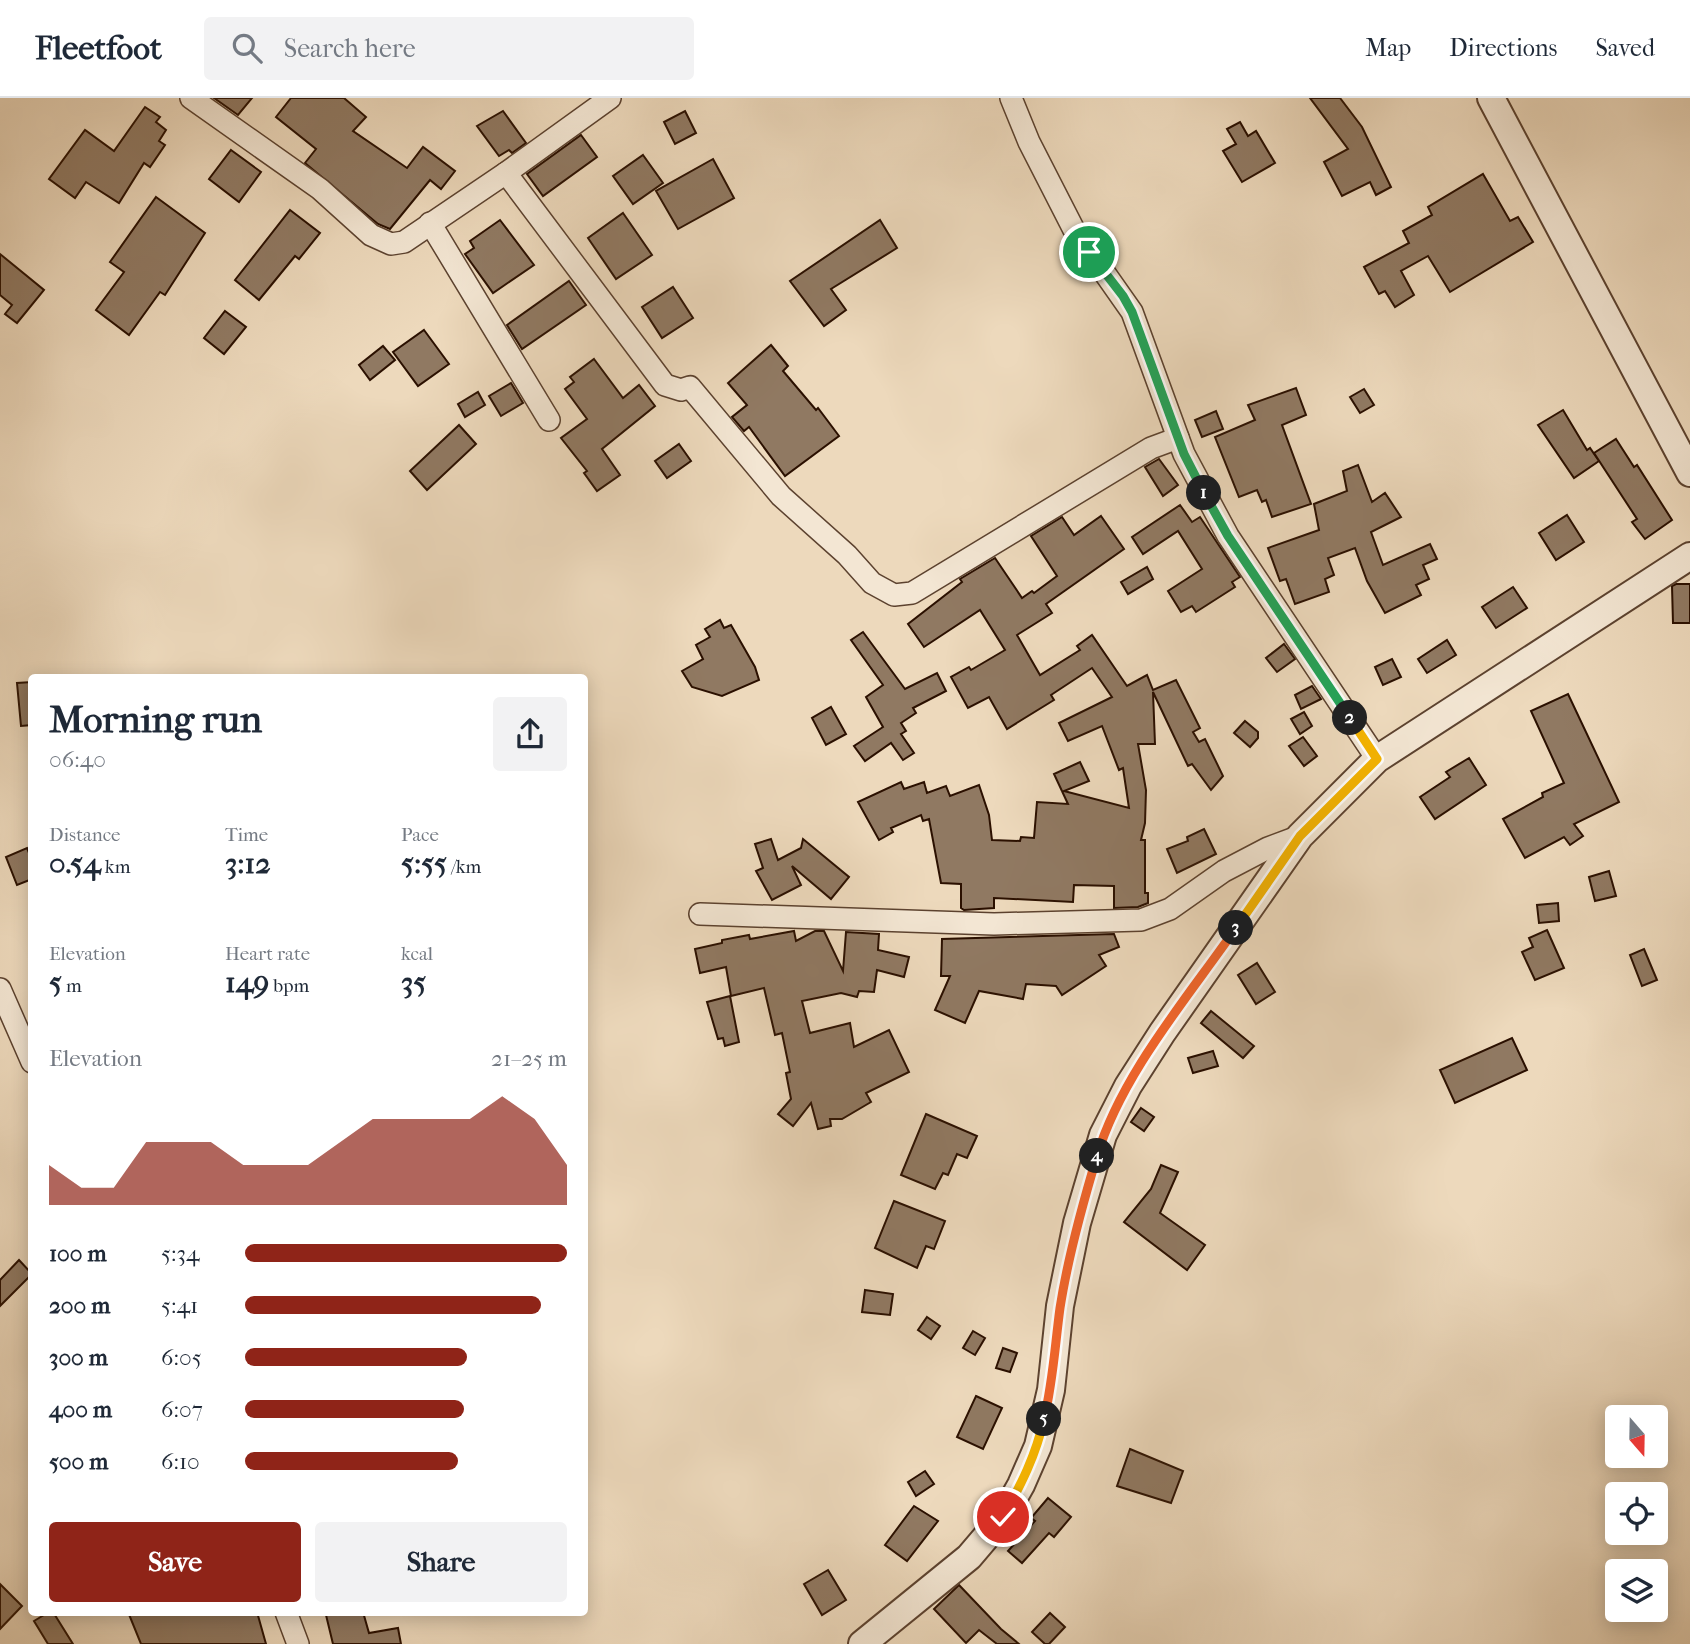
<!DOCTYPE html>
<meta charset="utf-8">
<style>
:root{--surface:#fff;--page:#f2f2f3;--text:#1f2937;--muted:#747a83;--line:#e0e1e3;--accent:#8f2418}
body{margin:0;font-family:"IM FELL French Canon",serif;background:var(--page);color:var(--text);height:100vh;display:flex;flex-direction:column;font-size:26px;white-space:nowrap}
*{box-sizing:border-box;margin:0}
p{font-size:23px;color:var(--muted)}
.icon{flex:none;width:38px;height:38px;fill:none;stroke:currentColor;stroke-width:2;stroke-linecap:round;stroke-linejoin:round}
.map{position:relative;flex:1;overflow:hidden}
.sheet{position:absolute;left:28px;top:576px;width:560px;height:942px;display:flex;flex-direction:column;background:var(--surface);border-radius:7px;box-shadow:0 4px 18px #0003}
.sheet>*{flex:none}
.needle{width:46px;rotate:160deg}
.fabs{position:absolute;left:1605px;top:1307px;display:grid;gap:14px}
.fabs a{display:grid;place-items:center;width:63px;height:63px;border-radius:7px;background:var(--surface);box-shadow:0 4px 18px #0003;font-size:35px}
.pin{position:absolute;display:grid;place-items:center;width:60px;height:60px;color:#fff;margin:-30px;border:4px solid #fff;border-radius:50%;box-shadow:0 2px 7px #0007}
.km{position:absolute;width:35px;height:35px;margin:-18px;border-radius:50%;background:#222;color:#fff;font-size:19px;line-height:35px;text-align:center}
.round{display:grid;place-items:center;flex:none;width:74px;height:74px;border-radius:7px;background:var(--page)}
.head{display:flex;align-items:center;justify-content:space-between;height:119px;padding:0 21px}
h1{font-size:38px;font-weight:800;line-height:52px}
.metrics{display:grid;grid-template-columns:repeat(3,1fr);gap:10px;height:119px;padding:7px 21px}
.metrics div{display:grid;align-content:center}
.metrics b{font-size:30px;font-weight:800}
.metrics small{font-size:19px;font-weight:400}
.metrics p{font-size:19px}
.chart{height:196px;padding:14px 21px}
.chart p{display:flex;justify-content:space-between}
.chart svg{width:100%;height:126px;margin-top:7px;fill:var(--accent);opacity:.7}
.primary-button{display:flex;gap:14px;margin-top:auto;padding:14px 21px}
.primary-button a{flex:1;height:80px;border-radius:7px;background:var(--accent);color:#fff;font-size:28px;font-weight:800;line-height:80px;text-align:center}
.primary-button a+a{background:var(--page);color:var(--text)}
ul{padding:0 21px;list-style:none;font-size:23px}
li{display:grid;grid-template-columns:112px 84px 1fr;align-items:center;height:52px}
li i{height:18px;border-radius:9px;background:var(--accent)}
header{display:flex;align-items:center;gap:42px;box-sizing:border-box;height:98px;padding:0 35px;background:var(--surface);border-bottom:2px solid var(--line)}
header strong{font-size:33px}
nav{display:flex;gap:38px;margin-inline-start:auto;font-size:24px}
.search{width:490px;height:63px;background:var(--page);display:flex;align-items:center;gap:18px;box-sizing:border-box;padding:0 24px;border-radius:7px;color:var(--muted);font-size:26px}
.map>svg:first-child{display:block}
.building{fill:#907962;stroke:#2b1000;stroke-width:2}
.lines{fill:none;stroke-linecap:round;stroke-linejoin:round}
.minor-casing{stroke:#5c422f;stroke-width:24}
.tertiary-casing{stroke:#5c422f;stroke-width:30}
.minor{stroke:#f3e6d3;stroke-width:21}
.tertiary{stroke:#f3e6d3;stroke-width:26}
.split-1-casing{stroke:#fff;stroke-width:14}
.split-2-casing{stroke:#fff;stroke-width:14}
.split-3-casing{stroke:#fff;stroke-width:14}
.split-4-casing{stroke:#fff;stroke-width:14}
.split-5-casing{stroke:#fff;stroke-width:14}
.split-6-casing{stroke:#fff;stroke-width:14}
.split-1{stroke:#22a559;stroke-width:9}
.split-2{stroke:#22a559;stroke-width:9}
.split-3{stroke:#f5b400;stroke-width:9}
.split-4{stroke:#f0652b;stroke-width:9}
.split-5{stroke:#f0652b;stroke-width:9}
.split-6{stroke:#f5b400;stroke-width:9}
</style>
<header>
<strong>Fleetfoot</strong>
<div class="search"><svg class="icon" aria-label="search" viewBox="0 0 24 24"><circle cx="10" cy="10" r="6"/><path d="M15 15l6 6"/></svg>Search here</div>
<nav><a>Map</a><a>Directions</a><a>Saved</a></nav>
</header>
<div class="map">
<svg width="1690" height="1546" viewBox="0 0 1690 1546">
<rect width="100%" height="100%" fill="#edd9bc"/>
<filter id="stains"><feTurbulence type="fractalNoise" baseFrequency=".00286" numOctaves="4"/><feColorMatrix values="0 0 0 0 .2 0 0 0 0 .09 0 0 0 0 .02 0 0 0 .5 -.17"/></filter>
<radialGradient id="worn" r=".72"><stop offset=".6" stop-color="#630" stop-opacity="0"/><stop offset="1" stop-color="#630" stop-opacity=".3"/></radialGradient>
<!-- building -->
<g class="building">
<path d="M214 0H252L238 17Z"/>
<path d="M291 0H344L366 19 353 33 407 70 423 49 455 73 441 91 430 82 390 131 378 126 305 65 316 51 276 19Z"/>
<path d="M1310 0H1340L1362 29 1391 89 1376 97 1370 84 1342 98 1324 64 1348 51Z"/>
<path d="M145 9 160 19 156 24 166 32 159 43 165 47 150 69 144 65 119 105 86 84 75 100 49 81 85 32 114 53Z"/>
<path d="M503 13 526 45 512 55 509 52 499 58 477 28Z"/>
<path d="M685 13 696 35 675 46 664 24Z"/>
<path d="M1240 24 1248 38 1256 33 1275 65 1242 84 1223 53 1236 46 1227 31Z"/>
<path d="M581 37 597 59 543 98 527 76Z"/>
<path d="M231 52 261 74 239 104 209 81Z"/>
<path d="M643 57 663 85 633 106 613 78Z"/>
<path d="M713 61 734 100 678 131 656 93Z"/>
<path d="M1483 76 1510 123 1518 119 1533 144 1450 194 1428 158 1401 173 1414 197 1395 209 1385 193 1379 196 1364 169 1409 145 1403 133 1432 117 1428 109Z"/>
<path d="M156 99 205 135 165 197 160 194 129 237 96 212 124 174 110 164Z"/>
<path d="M290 112 320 135 299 161 295 158 259 202 235 182Z"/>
<path d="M623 115 652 157 616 181 588 140Z"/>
<path d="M500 122 534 167 493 195 465 156 474 150 470 143Z"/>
<path d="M880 122 897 150 831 191 846 212 824 228 790 183Z"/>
<path d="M0 156 44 192 17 225 5 216 12 207 0 197Z"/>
<path d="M569 183 586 207 522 251 507 227Z"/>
<path d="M673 189 693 220 662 240 642 209Z"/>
<path d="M225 213 246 229 224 256 204 240Z"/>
<path d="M424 232 449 266 418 288 393 254Z"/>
<path d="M771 247 788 268 783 273 816 312 818 310 839 338 785 378 749 329 744 333 732 319 747 307 728 285Z"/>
<path d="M383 248 395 262 370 282 359 267Z"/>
<path d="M594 261 623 300 639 287 655 308 602 351 620 377 597 393 584 375 587 373 561 340 587 321 565 291 574 284 570 279Z"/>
<path d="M511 285 523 305 501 318 489 298Z"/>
<path d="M1296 290 1306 317 1282 327 1311 406 1272 419 1266 402 1262 404 1257 392 1239 399 1215 339 1255 322 1248 307Z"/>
<path d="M1364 291 1374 307 1360 315 1350 299Z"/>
<path d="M478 294 485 307 465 319 458 306Z"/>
<path d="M1563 312 1587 352 1590 350 1599 363 1574 380 1538 327Z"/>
<path d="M1216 313 1223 331 1202 339 1195 322Z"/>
<path d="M459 327 476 346 427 392 410 373Z"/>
<path d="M1616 341 1634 369 1637 367 1672 422 1645 441 1632 424 1637 421 1594 355Z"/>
<path d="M679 346 691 363 667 380 655 363Z"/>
<path d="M1159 361 1178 387 1163 398 1145 369Z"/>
<path d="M1358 367 1372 404 1385 395 1401 419 1371 434 1383 467 1430 446 1437 461 1423 467 1429 481 1416 487 1421 497 1385 515 1367 483 1355 450 1328 460 1334 477 1325 481 1329 494 1295 506 1286 481 1280 483 1268 450 1319 432 1314 406 1347 393 1343 373Z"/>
<path d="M1180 407 1192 424 1200 419 1240 479 1232 484 1235 489 1196 514 1192 508 1181 514 1168 493 1202 471 1178 433 1143 456 1132 439Z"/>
<path d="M1567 417 1584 444 1556 462 1539 435Z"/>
<path d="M1101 418 1124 451 1046 506 1052 515 1017 537 1040 577 1080 552 1077 548 1092 537 1127 588 1147 577 1153 592 1176 582 1200 630 1193 634 1199 644 1205 641 1223 678 1211 692 1192 666 1188 668 1153 594 1155 646H1138L1146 692 1145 725 1141 742H1145V795H1148V805L1138 809 1114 810V788L1074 787 1073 804 994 800V810L964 812 961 810V786L941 785 929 721 923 723 921 717 891 730 893 734 879 742 858 704 901 684 904 691 924 684 927 695 946 688 950 698 979 687 989 717 992 742 1020 743 1021 739 1034 740 1037 704 1068 706 1054 676 1080 664 1089 683 1064 693 1129 710 1123 670 1119 672 1102 628 1068 643 1059 625 1112 599 1092 570 1051 597 1054 602 1007 631 989 599 968 610 951 579 969 569 971 572 1005 552 980 512 924 549 908 526 962 484 960 481 995 460 1022 500 1032 493 1034 495 1057 478 1031 438 1062 419 1074 437Z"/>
<path d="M1147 469 1153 481 1128 496 1121 484Z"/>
<path d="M1676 486H1690V525H1673L1672 488Z"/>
<path d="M1513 489 1527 510 1496 530 1482 509Z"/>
<path d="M720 522 724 530 731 527 755 569 759 582 722 598 692 589 682 573 703 561 696 547 710 539 705 531Z"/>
<path d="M863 534 905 591 937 575 946 593 913 610 916 615 901 625 906 633 901 636 914 655 903 662 891 645 865 663 854 648 883 629 866 599 883 587 851 542Z"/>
<path d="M1447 542 1456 557 1427 575 1418 561Z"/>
<path d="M1284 546 1295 561 1277 574 1266 560Z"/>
<path d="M1392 561 1401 579 1383 587 1375 569Z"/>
<path d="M32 584V627L21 628 17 585Z"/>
<path d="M1312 588 1321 601 1301 611 1295 597Z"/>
<path d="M1568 596 1619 704 1574 726 1583 738 1570 747 1564 739 1525 760 1503 721 1543 699 1542 695 1564 685 1531 613Z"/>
<path d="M831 609 846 636 826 647 812 620Z"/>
<path d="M1304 614 1312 628 1300 636 1291 621Z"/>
<path d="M1245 623 1258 634V640L1250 649 1234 635Z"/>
<path d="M1303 639 1317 658 1304 668 1289 648Z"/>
<path d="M1469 660 1486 687 1435 721 1420 699 1450 679 1446 674Z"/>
<path d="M1204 731 1216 756 1177 775 1167 751 1188 743 1187 739Z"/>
<path d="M771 741 778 762 801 750 803 741 849 779 831 801 792 768 801 787 772 802 756 773 763 770 755 746Z"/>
<path d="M27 750 32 762V781L17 787 6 759Z"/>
<path d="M1609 773 1616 798 1595 803 1589 779Z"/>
<path d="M1558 805 1559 823 1539 825 1537 807Z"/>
<path d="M1547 832 1564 870 1535 882 1522 854 1533 849 1529 840Z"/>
<path d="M794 833 796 843 815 833H824L843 873 846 834 879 836 878 852 909 859 904 879 877 872 874 894 859 893 857 899 841 895 802 903 810 935 850 925 854 949 889 932 909 974 866 995 871 1004 842 1021H830L831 1028 818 1031 811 1005 793 1028 778 1016 791 1001 786 975 790 974 782 935 775 937 764 890 731 898 726 869 700 875 695 851 722 845V842L749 837 750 841Z"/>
<path d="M1114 836 1119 849 1099 857 1106 868 1062 897 1056 888 1026 886 1023 901 979 893 965 925 935 912 950 878H941L942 841Z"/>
<path d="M1644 851 1657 882 1642 888 1630 857Z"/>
<path d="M1257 865 1275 894 1256 906 1238 877Z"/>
<path d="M730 898 739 944 725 948 723 940 718 941 707 904Z"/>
<path d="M1211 913 1254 948 1243 960 1201 925Z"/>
<path d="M1512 940 1527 972 1455 1005 1440 972Z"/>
<path d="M1213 953 1218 968 1193 975 1188 960Z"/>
<path d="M1141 1010 1154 1019 1144 1033 1131 1024Z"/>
<path d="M926 1016 977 1038 967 1060 957 1056 948 1077 943 1075 935 1091 901 1077Z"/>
<path d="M1161 1067 1178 1074 1160 1115 1205 1147 1187 1172 1124 1124 1151 1091Z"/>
<path d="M894 1103 945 1123 934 1151 926 1148 917 1170 875 1150Z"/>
<path d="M19 1162 32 1176 0 1208V1182Z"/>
<path d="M865 1192 893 1196 890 1217 862 1214Z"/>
<path d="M927 1219 940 1228 931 1241 918 1232Z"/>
<path d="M973 1233 985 1240 975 1257 963 1250Z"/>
<path d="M1003 1250 1017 1255 1010 1274 996 1270Z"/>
<path d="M976 1298 1002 1310 983 1351 957 1339Z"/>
<path d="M1130 1351 1183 1373 1171 1405 1117 1388Z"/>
<path d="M925 1373 934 1386 916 1398 908 1384Z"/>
<path d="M1048 1400 1071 1419 1054 1439 1049 1435 1022 1465 1008 1453 1035 1423 1031 1420Z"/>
<path d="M914 1408 938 1423 907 1463 885 1447Z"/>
<path d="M828 1472 846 1502 822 1517 804 1486Z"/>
<path d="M0 1486 22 1508 0 1531Z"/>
<path d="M959 1487 1001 1531 1019 1546H997L979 1532 966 1545 934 1511Z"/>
<path d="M49 1514H53L73 1546H48L34 1523Z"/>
<path d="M128 1514H257L266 1546H141Z"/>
<path d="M339 1514H363L369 1535 398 1530 401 1546H333L326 1517Z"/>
<path d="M1050 1515 1065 1529 1049 1546H1045L1032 1534Z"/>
</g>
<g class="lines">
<!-- minor casing -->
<g class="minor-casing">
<g id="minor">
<path d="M191 0 320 91 371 137 391 146 404 144 506 75 610 0"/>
<path d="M1011 0 1029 44 1073 130 1132 214 1184 356 1228 438 1377 661"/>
<path d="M506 75 665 287 681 292 690 289 781 398 847 457 872 485 894 497 912 495 1151 350 1178 340"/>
<path d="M430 125 549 322"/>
<path d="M700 816 994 826 1141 822 1170 811 1224 773 1268 750 1300 738"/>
<path d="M0 891 32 964"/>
<path d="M286 1514 298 1546"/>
</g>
</g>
<!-- tertiary casing -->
<g class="tertiary-casing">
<g id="tertiary">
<path d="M1491 0 1690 375"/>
<path d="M862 1546 969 1459 1003 1419 1021 1387 1038 1348 1051 1292 1060 1208 1077 1125 1103 1037 1128 988 1162 935 1300 738 1377 661 1690 458"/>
</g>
</g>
<!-- minor -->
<use href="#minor" class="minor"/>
<!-- tertiary -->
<use href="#tertiary" class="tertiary"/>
</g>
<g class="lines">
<!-- split-1 casing -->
<g class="split-1-casing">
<path id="split-1" d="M1089 154 1123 198 1132 214 1184 356 1204 395"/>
</g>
<!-- split-2 casing -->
<g class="split-2-casing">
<path id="split-2" d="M1204 395 1228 438 1350 620"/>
</g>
<!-- split-3 casing -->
<g class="split-3-casing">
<path id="split-3" d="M1236 830 1300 738 1377 661 1350 620"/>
</g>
<!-- split-4 casing -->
<g class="split-4-casing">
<path id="split-4" d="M1097 1058C1121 977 1188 899 1236 830"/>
</g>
<!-- split-5 casing -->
<g class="split-5-casing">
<path id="split-5" d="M1044 1321C1053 1284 1055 1247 1060 1210 1068 1158 1082 1108 1097 1058"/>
</g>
<!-- split-6 casing -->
<g class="split-6-casing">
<path id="split-6" d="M1003 1419C1021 1387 1036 1357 1044 1321"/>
</g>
<!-- split-1 -->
<use href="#split-1" class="split-1"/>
<!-- split-2 -->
<use href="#split-2" class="split-2"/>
<!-- split-3 -->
<use href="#split-3" class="split-3"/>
<!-- split-4 -->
<use href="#split-4" class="split-4"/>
<!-- split-5 -->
<use href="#split-5" class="split-5"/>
<!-- split-6 -->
<use href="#split-6" class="split-6"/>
</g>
<rect width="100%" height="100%" filter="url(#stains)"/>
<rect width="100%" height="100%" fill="url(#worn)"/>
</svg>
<div class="fabs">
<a><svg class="needle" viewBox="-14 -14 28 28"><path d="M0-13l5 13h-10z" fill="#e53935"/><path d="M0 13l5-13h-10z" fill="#747a83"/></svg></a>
<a><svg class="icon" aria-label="locate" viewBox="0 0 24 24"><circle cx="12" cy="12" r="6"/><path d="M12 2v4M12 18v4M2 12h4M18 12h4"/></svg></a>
<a><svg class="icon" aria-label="layers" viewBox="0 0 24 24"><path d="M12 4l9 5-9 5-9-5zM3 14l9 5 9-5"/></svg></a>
</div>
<div class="pin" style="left:1089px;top:154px;background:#1e9e55"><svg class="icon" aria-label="arrive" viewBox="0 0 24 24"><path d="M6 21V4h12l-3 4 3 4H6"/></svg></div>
<div class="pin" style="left:1003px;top:1419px;background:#d93025"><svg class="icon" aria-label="check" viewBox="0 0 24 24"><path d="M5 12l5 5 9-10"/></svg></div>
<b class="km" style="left:1204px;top:395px">1</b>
<b class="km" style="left:1350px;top:620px">2</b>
<b class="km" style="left:1236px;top:830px">3</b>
<b class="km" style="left:1097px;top:1058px">4</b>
<b class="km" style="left:1044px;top:1321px">5</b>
<section class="sheet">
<div class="head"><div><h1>Morning run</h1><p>06:40</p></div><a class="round"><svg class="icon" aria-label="share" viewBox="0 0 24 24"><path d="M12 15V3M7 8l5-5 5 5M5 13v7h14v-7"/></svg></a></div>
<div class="metrics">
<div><p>Distance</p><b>0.54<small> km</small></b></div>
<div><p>Time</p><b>3:12</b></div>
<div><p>Pace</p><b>5:55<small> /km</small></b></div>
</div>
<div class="metrics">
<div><p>Elevation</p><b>5<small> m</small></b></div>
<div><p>Heart rate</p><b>149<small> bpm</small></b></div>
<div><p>kcal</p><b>35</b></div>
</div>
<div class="chart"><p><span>Elevation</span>21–25 m</p>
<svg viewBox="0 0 160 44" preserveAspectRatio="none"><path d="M0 44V30L10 38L20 38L30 22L40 22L50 22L60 30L70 30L80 30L90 22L100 14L110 14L120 14L130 14L140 6L150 14L160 30V44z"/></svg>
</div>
<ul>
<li><b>100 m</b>5:34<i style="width:100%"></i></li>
<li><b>200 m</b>5:41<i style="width:92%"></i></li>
<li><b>300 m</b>6:05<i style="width:69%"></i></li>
<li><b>400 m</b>6:07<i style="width:68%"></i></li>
<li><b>500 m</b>6:10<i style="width:66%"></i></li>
</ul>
<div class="primary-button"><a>Save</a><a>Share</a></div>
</section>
</div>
